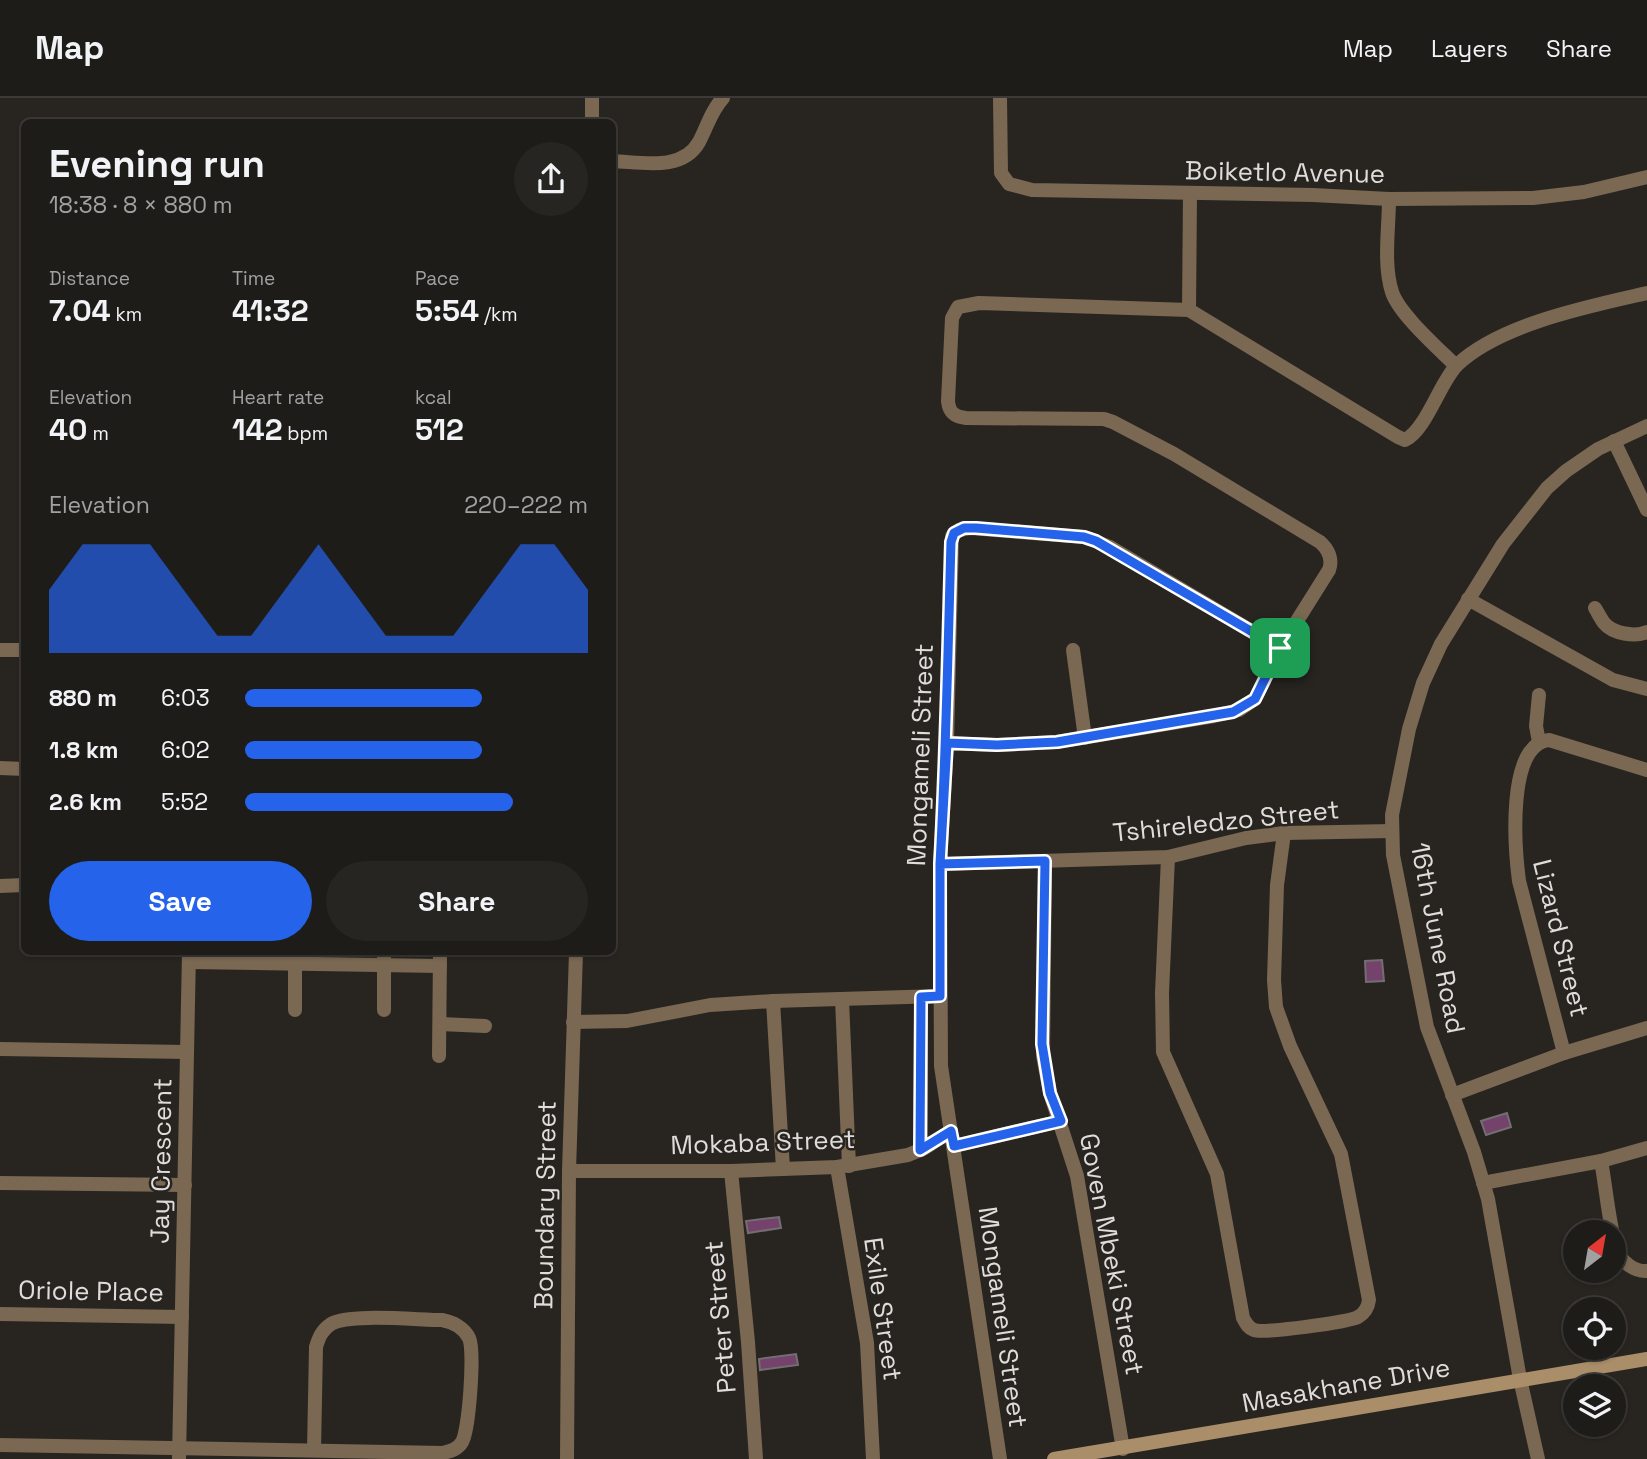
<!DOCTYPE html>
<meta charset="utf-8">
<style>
:root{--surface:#1e1c19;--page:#262522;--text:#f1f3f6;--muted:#a1a1a2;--line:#3c3a38;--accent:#2563eb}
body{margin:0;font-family:"Space Grotesk",sans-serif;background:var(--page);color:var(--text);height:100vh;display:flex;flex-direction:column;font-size:26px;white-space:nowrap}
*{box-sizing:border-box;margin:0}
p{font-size:23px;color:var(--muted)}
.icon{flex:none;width:38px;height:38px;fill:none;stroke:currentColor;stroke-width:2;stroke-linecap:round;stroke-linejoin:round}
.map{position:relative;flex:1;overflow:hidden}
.side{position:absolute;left:21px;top:21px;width:595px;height:836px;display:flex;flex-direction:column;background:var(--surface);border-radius:10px;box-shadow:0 2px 5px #0004,0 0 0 2px var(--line)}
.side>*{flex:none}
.needle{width:46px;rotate:31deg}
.buttons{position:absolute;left:1563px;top:1122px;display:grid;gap:14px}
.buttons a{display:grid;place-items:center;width:63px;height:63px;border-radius:50%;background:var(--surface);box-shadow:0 2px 5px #0004,0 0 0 2px var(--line);font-size:35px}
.pin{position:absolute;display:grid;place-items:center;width:60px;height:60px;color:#fff;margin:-30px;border-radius:14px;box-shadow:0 4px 10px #0006}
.round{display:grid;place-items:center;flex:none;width:74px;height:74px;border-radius:37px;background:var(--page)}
.summary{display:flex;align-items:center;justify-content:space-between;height:119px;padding:0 28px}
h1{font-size:38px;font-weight:700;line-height:52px}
.figures{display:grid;grid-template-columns:repeat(3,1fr);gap:10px;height:119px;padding:7px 28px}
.figures div{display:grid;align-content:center}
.figures b{font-size:30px;font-weight:700}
.figures small{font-size:19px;font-weight:400}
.figures p{font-size:19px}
.chart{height:196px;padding:14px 28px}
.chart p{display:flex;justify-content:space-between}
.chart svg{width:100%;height:126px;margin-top:7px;fill:var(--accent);opacity:.7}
.primary-button{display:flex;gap:14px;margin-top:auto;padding:14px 28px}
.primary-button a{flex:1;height:80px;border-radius:42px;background:var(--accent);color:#fff;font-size:28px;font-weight:700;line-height:80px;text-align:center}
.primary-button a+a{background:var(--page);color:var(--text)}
ul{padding:0 28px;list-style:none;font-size:23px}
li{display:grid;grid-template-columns:112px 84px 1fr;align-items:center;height:52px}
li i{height:18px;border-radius:9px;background:var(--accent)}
header{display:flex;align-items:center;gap:42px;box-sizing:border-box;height:98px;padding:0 35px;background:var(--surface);border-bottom:2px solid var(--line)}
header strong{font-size:33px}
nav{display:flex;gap:38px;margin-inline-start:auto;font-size:24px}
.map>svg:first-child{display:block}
.building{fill:#74426b;stroke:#736e72;stroke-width:2}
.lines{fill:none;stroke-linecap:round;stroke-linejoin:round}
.street{stroke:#7a6852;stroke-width:14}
.secondary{stroke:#aa8e69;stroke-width:14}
.route-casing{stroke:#fff;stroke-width:14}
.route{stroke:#2563eb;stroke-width:9}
.labels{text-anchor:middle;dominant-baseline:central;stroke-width:5;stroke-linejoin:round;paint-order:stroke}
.street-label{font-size:26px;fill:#dfdddb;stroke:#282521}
</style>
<header>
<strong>Map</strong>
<nav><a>Map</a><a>Layers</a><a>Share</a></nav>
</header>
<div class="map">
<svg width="1647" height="1361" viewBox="0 0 1647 1361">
<rect width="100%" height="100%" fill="#282521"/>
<!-- building -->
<g class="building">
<path d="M1382 862 1384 883 1366 884 1365 863Z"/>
<path d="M1507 1015 1511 1029 1486 1037 1481 1023Z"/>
<path d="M779 1119 781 1130 748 1135 746 1123Z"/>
<path d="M796 1256 798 1267 760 1272 759 1261Z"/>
</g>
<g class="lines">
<!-- street -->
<g class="street">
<path d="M1000 0 1001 75 1009 86 1032 92 1313 97 1389 101 1533 100 1584 94 1647 79"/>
<path d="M592 24V0"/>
<path d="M612 63C642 64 682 74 699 44 707 29 711 13 723 0"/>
<path d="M1389 101C1389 130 1383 166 1392 194 1399 216 1439 251 1456 268"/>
<path d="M1189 212 1190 96"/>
<path d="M1614 343 1647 412"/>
<path d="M1468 501 1613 582 1647 591"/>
<path d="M1595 510C1598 515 1601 521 1604 525 1613 536 1635 539 1647 534"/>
<path d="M0 552H24"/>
<path d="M1073 552 1085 640"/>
<path d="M1539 597 1536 628 1539 644"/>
<path d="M947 645 997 647 1057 644 1214 618 1239 612 1255 601 1280 550 1329 472C1333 461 1328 451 1320 444L1174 356 1113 324 1104 321 966 320C955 319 949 315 948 303L952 220 958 209 979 205 1189 212 1398 339 1405 342C1426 332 1440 284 1457 267 1500 226 1590 208 1647 195"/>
<path d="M0 670 24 671"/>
<path d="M1168 759 1162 895 1163 954 1217 1076 1243 1220C1246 1225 1248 1230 1254 1232 1263 1236 1348 1224 1358 1219 1365 1215 1368 1210 1369 1202L1341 1056 1290 948 1276 909 1274 882 1277 787 1284 735"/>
<path d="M1045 763 1043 958 1050 995 1077 1078 1123 1351"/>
<path d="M940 766 1168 759 1246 740 1284 735 1392 733"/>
<path d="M0 788 24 787"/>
<path d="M189 864 440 868"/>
<path d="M842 901 849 1068"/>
<path d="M773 903 783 1071"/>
<path d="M295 912V854"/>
<path d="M384 912V854"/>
<path d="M573 924 627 923 710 907 773 903 940 898"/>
<path d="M440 926 485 928"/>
<path d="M0 951 187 954"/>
<path d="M1564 955 1519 783C1515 752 1506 647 1549 642L1647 672"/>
<path d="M439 958 440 854"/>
<path d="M1452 997 1564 955 1647 930"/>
<path d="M954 1048 1061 1023"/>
<path d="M921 1052V899"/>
<path d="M1601 1063C1606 1089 1609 1128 1617 1152 1621 1164 1635 1174 1647 1173"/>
<path d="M837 1069 867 1245 873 1361"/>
<path d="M569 1073H731L837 1069 908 1057 925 1050 951 1033"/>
<path d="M731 1073 748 1244 756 1361"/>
<path d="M0 1085 185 1087"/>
<path d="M1483 1085 1601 1063 1647 1050"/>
<path d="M0 1216 182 1219"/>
<path d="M0 1347 443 1355C451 1353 458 1351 462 1344 469 1333 475 1252 469 1240 464 1230 453 1224 442 1222 418 1222 349 1215 331 1226 322 1232 319 1239 316 1249L314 1352"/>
<path d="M179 1361 189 854"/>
<path d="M567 1361 569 1073 576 854"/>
<path d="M1000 1361 941 968 940 766 947 645 952 438 959 432 970 430 1084 439 1110 449 1280 550"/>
<path d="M1538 1361 1520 1281 1488 1101 1474 1054 1427 929 1393 757 1392 717 1409 631 1423 585 1441 546 1503 446 1547 390 1566 373 1598 351 1647 328"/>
</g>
<!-- secondary -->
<path class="secondary" d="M1054 1361 1647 1261"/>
</g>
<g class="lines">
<!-- route casing -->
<g class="route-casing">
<path id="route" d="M1280 550 1255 601 1233 614 1057 644 997 647 947 645 940 766V898L921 899 920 1052 951 1033 954 1048 1061 1023 1050 995 1042 946 1045 763 940 766C946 658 948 551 951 444L954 435 964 430H976L1084 439 1096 443 1280 550"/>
</g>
<!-- route -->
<use href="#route" class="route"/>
</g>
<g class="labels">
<!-- street labels -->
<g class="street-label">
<text transform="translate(1285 74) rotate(1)">Boiketlo Avenue</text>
<text transform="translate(920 657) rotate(-88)">Mongameli Street</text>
<text transform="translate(1226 723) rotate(-6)">Tshireledzo Street</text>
<text transform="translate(1438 840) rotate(79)">16th June Road</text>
<text transform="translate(1561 840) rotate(76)">Lizard Street</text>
<text transform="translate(763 1044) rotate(-2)">Mokaba Street</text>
<text transform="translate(161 1063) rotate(-89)">Jay Crescent</text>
<text transform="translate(545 1107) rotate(-89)">Boundary Street</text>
<text transform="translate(1112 1156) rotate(79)">Goven Mbeki Street</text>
<text transform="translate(91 1193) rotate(1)">Oriole Place</text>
<text transform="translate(883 1211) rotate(82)">Exile Street</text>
<text transform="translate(720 1219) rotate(-95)">Peter Street</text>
<text transform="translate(1003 1219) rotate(82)">Mongameli Street</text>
<text transform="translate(1346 1287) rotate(-10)">Masakhane Drive</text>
</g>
</g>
</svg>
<div class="buttons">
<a><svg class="needle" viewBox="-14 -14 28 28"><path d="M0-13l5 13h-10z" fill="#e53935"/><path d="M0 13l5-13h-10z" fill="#a1a1a2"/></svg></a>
<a><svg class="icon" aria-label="locate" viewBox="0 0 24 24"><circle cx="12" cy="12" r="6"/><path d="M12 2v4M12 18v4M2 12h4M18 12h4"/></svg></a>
<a><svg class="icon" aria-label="layers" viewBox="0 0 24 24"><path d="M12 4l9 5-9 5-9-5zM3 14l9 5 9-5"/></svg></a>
</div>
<div class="pin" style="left:1280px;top:550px;background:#1e9e55"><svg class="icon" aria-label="arrive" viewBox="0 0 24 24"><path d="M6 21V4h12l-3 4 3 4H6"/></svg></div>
<section class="side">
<div class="summary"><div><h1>Evening run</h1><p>18:38 · 8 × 880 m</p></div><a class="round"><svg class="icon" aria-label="share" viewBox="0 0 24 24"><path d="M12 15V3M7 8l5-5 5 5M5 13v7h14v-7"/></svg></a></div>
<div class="figures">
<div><p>Distance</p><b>7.04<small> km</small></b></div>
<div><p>Time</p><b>41:32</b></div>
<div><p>Pace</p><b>5:54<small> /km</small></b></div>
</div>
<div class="figures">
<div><p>Elevation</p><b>40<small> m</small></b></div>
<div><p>Heart rate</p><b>142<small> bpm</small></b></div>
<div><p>kcal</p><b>512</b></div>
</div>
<div class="chart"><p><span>Elevation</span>220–222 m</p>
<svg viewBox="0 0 160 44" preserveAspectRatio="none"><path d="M0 44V22L10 6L20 6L30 6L40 22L50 38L60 38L70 22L80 6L90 22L100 38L110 38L120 38L130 22L140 6L150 6L160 22V44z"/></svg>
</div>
<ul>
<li><b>880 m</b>6:03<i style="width:69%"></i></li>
<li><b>1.8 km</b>6:02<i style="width:69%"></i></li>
<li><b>2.6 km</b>5:52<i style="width:78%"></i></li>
</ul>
<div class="primary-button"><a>Save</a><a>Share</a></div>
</section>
</div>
